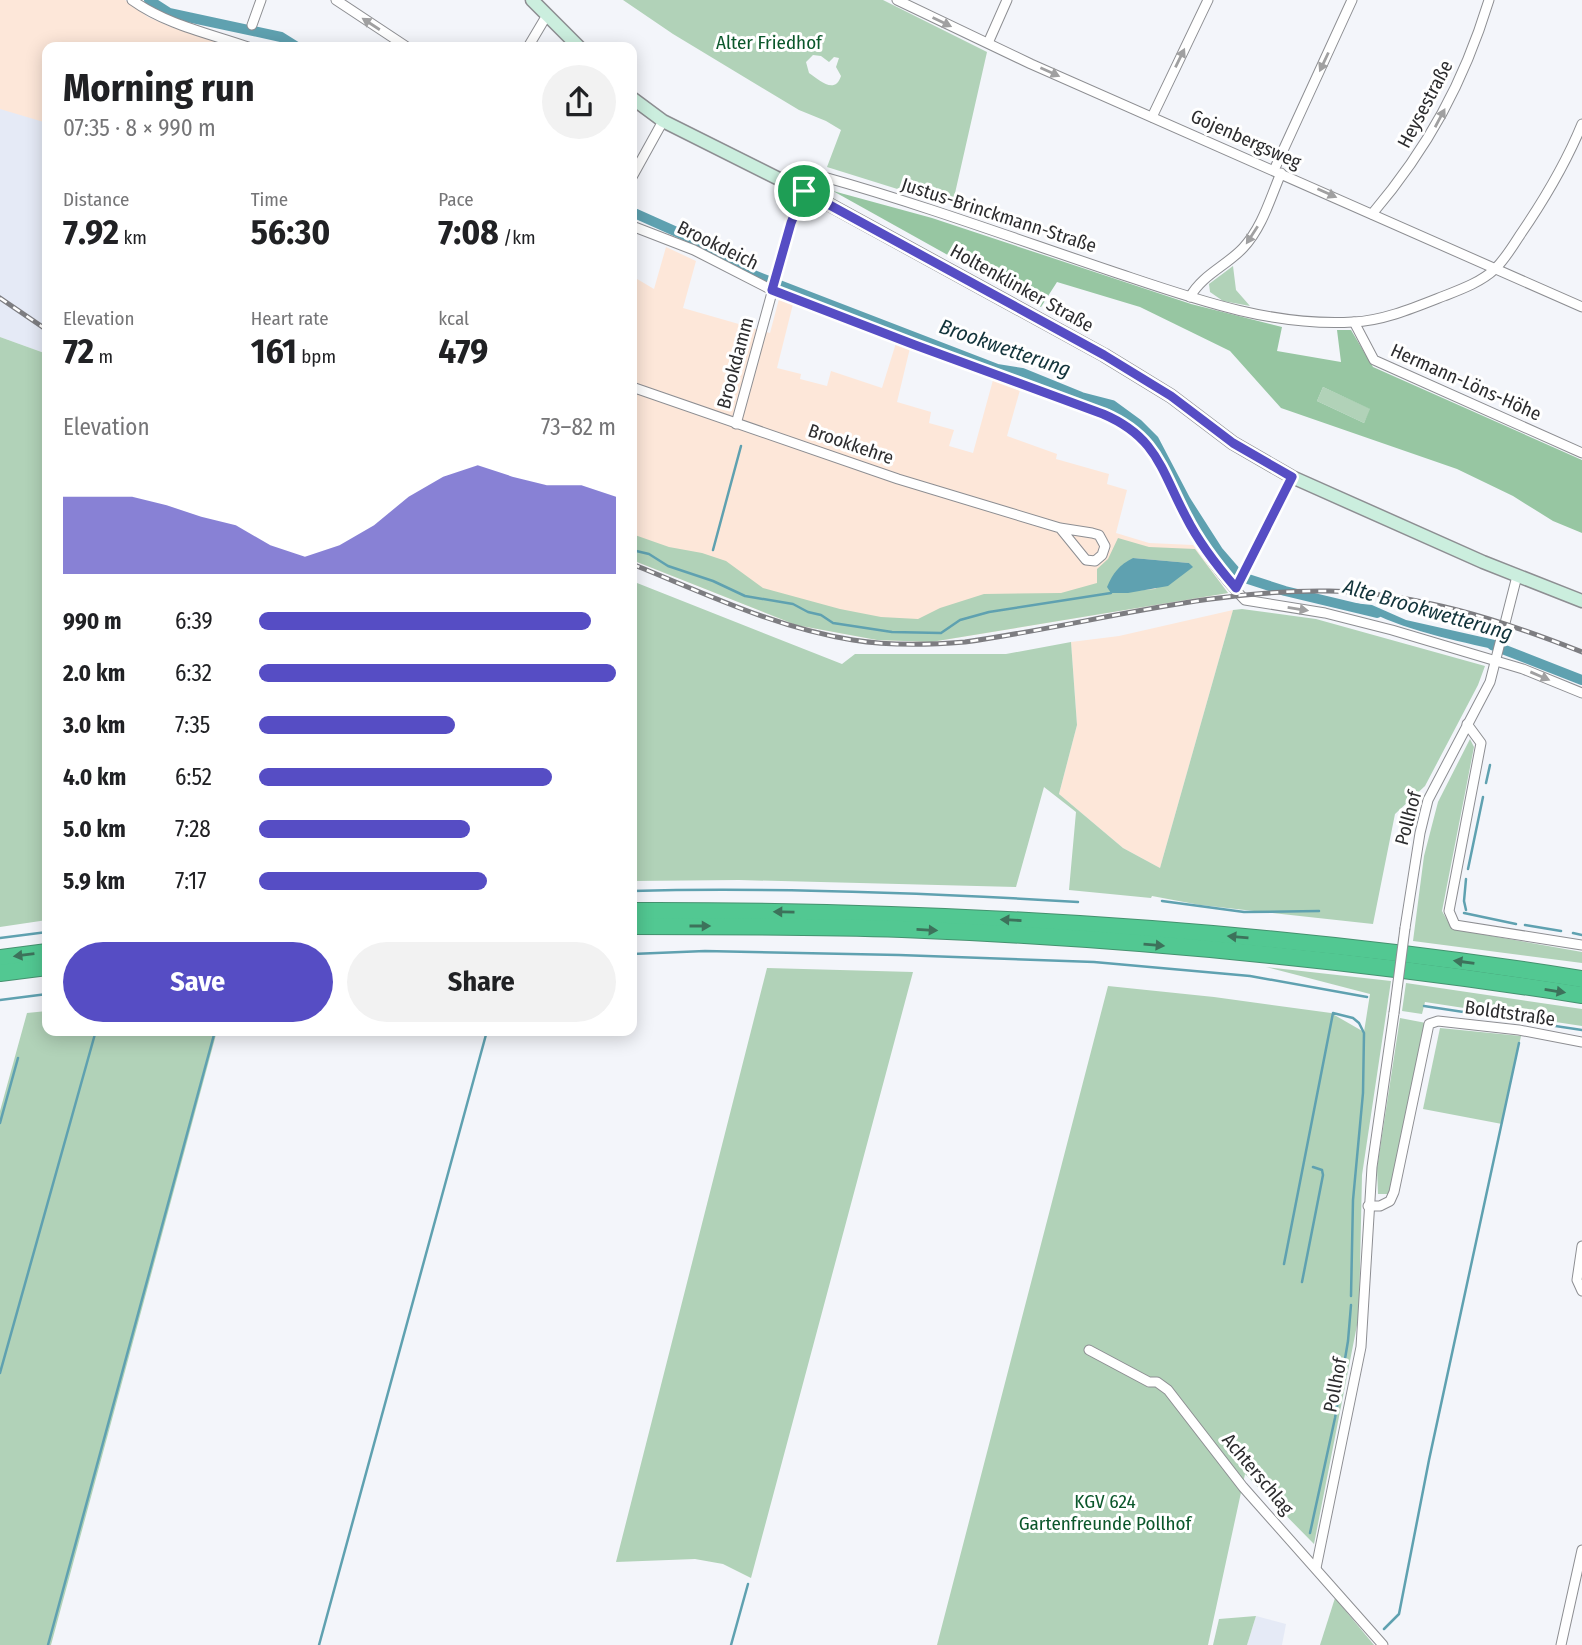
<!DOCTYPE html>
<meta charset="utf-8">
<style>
:root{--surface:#fff;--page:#f2f2f2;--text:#202124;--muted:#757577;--accent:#564dc4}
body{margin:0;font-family:"Fira Sans Condensed",sans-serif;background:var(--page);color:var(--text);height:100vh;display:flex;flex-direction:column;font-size:26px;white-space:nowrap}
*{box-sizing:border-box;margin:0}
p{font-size:23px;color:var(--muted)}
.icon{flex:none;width:38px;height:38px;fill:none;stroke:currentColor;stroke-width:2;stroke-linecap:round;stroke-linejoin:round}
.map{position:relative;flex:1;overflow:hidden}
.details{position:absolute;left:42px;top:42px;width:595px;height:994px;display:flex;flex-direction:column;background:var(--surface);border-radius:14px;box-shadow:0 4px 18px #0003}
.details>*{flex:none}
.pin{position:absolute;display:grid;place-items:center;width:60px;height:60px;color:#fff;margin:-30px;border:4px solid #fff;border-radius:50%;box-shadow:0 2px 7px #0007}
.round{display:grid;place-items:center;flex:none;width:74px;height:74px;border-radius:37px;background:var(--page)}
.overview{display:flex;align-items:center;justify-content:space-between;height:119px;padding:0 21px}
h1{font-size:38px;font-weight:700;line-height:52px}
.stats{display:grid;grid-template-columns:repeat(3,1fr);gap:10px;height:119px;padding:7px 21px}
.stats div{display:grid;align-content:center}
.stats b{font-size:35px;font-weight:700}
.stats small{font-size:19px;font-weight:400}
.stats p{font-size:19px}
.chart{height:196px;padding:14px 21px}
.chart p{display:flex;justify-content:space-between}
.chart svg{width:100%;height:126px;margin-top:7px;fill:var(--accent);opacity:.7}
.primary-button{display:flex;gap:14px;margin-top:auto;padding:14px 21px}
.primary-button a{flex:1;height:80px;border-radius:42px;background:var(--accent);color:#fff;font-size:28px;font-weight:700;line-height:80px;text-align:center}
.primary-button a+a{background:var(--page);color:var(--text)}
ul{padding:0 21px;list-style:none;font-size:23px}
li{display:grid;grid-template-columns:112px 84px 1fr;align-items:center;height:52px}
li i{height:18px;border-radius:9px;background:var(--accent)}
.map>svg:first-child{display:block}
.commercial{fill:#fde7d9}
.built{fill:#e5eaf6}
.green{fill:#b1d2b8;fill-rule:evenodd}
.forest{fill:#97c6a2;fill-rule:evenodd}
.water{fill:#5fa1b0}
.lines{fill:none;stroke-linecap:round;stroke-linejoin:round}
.stream{stroke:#5fa1b0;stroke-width:2.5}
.canal{stroke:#5fa1b0;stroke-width:10}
.minor-casing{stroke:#8d8e92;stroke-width:11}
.secondary-casing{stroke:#8d8e92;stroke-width:15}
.motorway-casing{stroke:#45916f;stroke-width:18}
.minor{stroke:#fff;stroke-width:9}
.secondary{stroke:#cbeede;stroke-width:12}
.motorway{stroke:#52c892;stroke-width:16}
.rail-casing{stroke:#7d7d81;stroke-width:5}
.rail{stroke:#fff;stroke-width:2.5;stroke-dasharray:8;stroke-linecap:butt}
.minor-bridge-casing{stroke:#8d8e92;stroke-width:11;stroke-linecap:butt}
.minor-bridge{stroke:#fff;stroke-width:9}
.oneway{fill:#a0a0a1}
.oneway2{fill:#3d725b}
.route-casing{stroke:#fff;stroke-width:14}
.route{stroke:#564dc4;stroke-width:9}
.labels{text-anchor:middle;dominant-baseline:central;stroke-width:6;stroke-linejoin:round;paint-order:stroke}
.park-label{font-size:19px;fill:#0b572b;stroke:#fff}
.street-label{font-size:19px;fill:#2c2c2e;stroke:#fff}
.water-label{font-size:21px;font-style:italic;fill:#13343b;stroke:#fff}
</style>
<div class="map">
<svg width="1582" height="1645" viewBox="0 0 1582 1645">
<rect width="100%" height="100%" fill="#f3f5fa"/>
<!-- commercial -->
<g class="commercial">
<path d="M0 0H125L148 17 171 27 235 47H47V312L0 282Z"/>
<path d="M666 247 696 261 683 308 770 333 779 299 793 304 777 368 801 374 800 379 827 386 831 371 882 388 896 343 910 348 897 402 931 412 929 423 954 430 949 446 973 453 993 380 1020 390 1007 436 1057 454 1056 459 1109 474 1107 484 1127 490 1116 533 1149 543 1193 545 1228 593 931 642 877 640 796 625 632 560V276L654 289Z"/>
<path d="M1233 610 1160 868 1123 848 1059 794 1077 725 1071 642 1119 636Z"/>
</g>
<!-- built -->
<g class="built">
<path d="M0 109 47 123V354L0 337Z"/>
<path d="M1256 1616 1286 1624 1282 1645H1247Z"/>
</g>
<!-- green -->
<g class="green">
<path d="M623 0H883L987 52 953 202 945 200 939 202 827 167 841 130 826 121 799 110 673 34ZM813 55 821 56 829 62 834 57 839 58 836 67 841 76C835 95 819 80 809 73L806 62Z"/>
<path d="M1233 266 1236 290 1250 306 1223 301 1210 292 1209 284Z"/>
<path d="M0 337 47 354V920L0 927Z"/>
<path d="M1323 387 1371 409 1364 423 1317 401Z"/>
<path d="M632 534 669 547 702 553 726 561 763 588 840 609 881 617 918 619 940 608 984 594 1061 593 1097 583V569L1108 559 1118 538 1149 547 1195 549 1228 593 931 642 877 640 796 625 632 560ZM1133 558 1189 563 1192 567 1155 589 1111 593Z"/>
<path d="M632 581 842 664 855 654H1006L1071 642 1077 725 1059 794 1123 848 1160 868 1233 610 1242 609 1316 619 1485 666 1478 685 1425 786 1395 814 1373 924 1200 905 1152 896 1151 898 1069 890 1076 812 1044 787 1016 887 739 880 632 881Z"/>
<path d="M1470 739 1474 747 1442 911 1452 929 1582 952V963L1413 941 1424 856 1438 802Z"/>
<path d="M1266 967 1391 981 1362 1175 1359 1315 1314 1544 1245 1474 1208 1645H937L1108 986 1214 997 1331 1013 1364 1032 1370 994Z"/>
<path d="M767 968 913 972 751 1578 723 1564 695 1559 616 1562Z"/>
<path d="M1406 983 1582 1009V1026L1425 1002 1422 1014 1402 1011Z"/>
<path d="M47 1011V1031H217L51 1645H0V1111L27 1013Z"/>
<path d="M1400 1018 1426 1023 1389 1194H1378L1377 1168Z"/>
<path d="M1440 1028 1521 1036 1502 1124 1423 1109Z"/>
<path d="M1335 1598 1374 1645H1320Z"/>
<path d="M1256 1616 1247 1645H1213L1219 1619Z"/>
</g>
<!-- forest -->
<path class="forest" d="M833 191 932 218 1191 304 1282 327 1277 351 1341 362 1337 330H1351L1373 367 1582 460V533L1553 521 1513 496 1457 469 1281 408 1230 351 1140 307 1057 282 1041 307ZM1323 387 1370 409 1364 423 1317 401Z"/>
<!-- water -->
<g class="water">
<path d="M1133 558 1189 563 1193 567 1168 586 1128 593H1111L1107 587C1113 573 1119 565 1133 558Z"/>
<path d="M1353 603 1372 605 1406 620 1495 640 1493 649C1444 638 1396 628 1353 603Z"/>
</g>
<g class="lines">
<!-- stream -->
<g class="stream">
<path d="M632 550 649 554 668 566 713 581 745 596 793 604 808 612 821 615 833 623 892 632 941 633 960 620 989 612 1111 593"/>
<path d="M713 550 741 446"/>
<path d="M1486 783 1490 765"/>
<path d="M1468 869 1483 797"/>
<path d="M1466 879 1464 901 1466 910"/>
<path d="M632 891C781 887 929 893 1078 902"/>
<path d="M1162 901 1244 912 1319 911"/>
<path d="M1464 913 1516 924"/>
<path d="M1525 925 1561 931"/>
<path d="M1573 933 1582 935"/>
<path d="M0 938 47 932"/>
<path d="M632 954 705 951 899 955 1094 962 1250 976 1367 997"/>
<path d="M0 1000 47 994"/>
<path d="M1424 1006 1582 1030"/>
<path d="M0 1123 18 1058"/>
<path d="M1284 1264 1333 1013 1353 1018 1359 1023 1364 1033 1363 1093 1353 1200 1351 1296"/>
<path d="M1302 1282 1323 1175 1322 1170 1313 1167"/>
<path d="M0 1373 95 1034"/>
<path d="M1310 1533 1335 1418 1348 1341 1351 1305"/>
<path d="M1384 1629 1399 1614 1429 1460 1519 1043"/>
<path d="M48 1645 215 1031"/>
<path d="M319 1645 487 1031"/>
<path d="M731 1645 748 1584"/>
</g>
<!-- canal -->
<g class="canal">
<path d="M149 0 169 13 281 37 297 47"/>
<path d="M632 212 688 237 751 274 997 369 1022 373 1081 397 1112 405 1138 424 1154 440 1186 501 1218 551 1237 573 1248 579 1285 591 1377 613"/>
<path d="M1492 645 1582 680"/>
</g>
<!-- minor casing -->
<g class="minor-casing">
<g id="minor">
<path d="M132 0C167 25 208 33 248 47"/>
<path d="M336 0 407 47"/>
<path d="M897 0 1031 64 1582 307"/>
<path d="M252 25 261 0"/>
<path d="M988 43 1007 0"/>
<path d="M528 47 547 15"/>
<path d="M1152 117 1208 0"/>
<path d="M1274 170 1352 0"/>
<path d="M632 177 663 121"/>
<path d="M1372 214C1428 148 1464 82 1489 0"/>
<path d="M632 226 694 250 772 290 915 345 1103 414C1154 436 1162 471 1185 516 1200 545 1222 577 1245 600L1325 613 1392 630 1523 669 1582 693"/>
<path d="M1190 297C1202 275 1226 266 1243 248 1262 228 1270 199 1281 173"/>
<path d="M1354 322 1374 360 1582 453"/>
<path d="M632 387 898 479 1060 528 1092 533 1099 535 1105 546 1102 555 1095 561 1086 560 1060 528"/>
<path d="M736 424 791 223 812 177H824C921 204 1016 239 1111 271 1189 297 1269 327 1353 322 1383 321 1416 307 1444 296 1462 289 1481 282 1495 269 1505 259 1513 246 1520 235 1544 200 1566 163 1582 124"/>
<path d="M1236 588 1292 477"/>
<path d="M1467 724 1481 743 1449 911 1455 925 1582 945"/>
<path d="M1405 928 1420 833 1428 800 1490 682 1517 576"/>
<path d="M1368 1206H1380L1390 1201 1394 1192 1429 1024 1438 1021 1519 1030 1582 1042"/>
<path d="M1582 1246 1577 1280 1582 1291"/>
<path d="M1089 1350 1149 1382H1157L1168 1390 1243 1487 1383 1645"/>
<path d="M1316 1568 1361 1347 1372 1167 1394 1013"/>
<path d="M1561 1645 1582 1550"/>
</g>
</g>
<!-- secondary casing -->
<g class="secondary-casing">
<g id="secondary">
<path d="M532 0 579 47"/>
<path d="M632 98 663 121 821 200 1104 355 1171 396 1233 443 1292 477 1483 562 1582 601"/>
</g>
</g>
<!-- motorway casing -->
<g class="motorway-casing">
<g id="motorway">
<path d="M632 911C950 910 1268 929 1582 979"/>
<path d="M632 926C722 926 812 926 902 929 1130 938 1357 960 1582 995"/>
<path d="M0 958 47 952"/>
<path d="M0 973 47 967"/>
</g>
</g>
<!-- minor -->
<use href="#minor" class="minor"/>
<!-- secondary -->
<use href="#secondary" class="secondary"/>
<!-- motorway -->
<use href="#motorway" class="motorway"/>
<!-- rail casing -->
<g class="rail-casing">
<g id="rail">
<path d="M0 298 47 330"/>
<path d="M632 564C704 593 776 628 853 640 890 646 928 645 965 642 1086 625 1206 589 1329 591 1417 593 1501 620 1582 652"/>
</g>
</g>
<!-- rail -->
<use href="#rail" class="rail"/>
<!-- minor-bridge casing -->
<g class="minor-bridge-casing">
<path id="minor-bridge" d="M1394 1013 1405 928"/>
</g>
<!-- minor-bridge -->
<use href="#minor-bridge" class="minor-bridge"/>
</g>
<!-- one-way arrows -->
<defs><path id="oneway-solid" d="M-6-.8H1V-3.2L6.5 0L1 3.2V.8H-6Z" transform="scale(1.75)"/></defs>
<g class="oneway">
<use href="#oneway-solid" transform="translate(942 22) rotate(26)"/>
<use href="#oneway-solid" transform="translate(371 24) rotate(-147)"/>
<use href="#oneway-solid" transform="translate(1180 58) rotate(-64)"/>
<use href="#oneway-solid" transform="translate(1324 62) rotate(115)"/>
<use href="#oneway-solid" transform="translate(1050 72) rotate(24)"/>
<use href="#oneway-solid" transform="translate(1440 118) rotate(-62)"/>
<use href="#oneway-solid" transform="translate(1327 193) rotate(24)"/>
<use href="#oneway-solid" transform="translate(1252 235) rotate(123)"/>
<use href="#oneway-solid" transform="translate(1298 609) rotate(9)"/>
<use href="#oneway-solid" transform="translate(1540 676) rotate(23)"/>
</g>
<g class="oneway2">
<use href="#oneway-solid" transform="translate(784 912) rotate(-179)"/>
<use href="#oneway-solid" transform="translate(1011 920) rotate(-177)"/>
<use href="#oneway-solid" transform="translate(700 926)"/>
<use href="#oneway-solid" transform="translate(927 930) rotate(3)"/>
<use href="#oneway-solid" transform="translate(1238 937) rotate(-175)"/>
<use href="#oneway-solid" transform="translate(1154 945) rotate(5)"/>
<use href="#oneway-solid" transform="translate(24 955) rotate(173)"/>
<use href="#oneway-solid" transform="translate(1464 962) rotate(-172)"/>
<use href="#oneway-solid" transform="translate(1555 991) rotate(9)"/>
</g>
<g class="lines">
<!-- route casing -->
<g class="route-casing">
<path id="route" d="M804 191 1104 355 1171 396 1233 443 1292 477 1236 588C1217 566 1199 543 1186 517 1161 470 1157 437 1103 414L915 345 772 290 791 223Z"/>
</g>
<!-- route -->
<use href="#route" class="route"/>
</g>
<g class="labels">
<!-- park labels -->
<g class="park-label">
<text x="769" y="42">Alter Friedhof</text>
<text x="1105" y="1501">KGV 624<tspan x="1105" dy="22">Gartenfreunde Pollhof</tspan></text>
</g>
<!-- street labels -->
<g class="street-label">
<text transform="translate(1425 104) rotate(-62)">Heysestraße</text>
<text transform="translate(1246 139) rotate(24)">Gojenbergsweg</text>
<text transform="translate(999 215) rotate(18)">Justus-Brinckmann-Straße</text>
<text transform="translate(718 245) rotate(26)">Brookdeich</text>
<text transform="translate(1022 288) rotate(29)">Holtenklinker Straße</text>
<text transform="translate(735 363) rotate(-75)">Brookdamm</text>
<text transform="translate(1466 382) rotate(24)">Hermann-Löns-Höhe</text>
<text transform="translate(851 444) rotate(19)">Brookkehre</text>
<text transform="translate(1408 818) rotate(-75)">Pollhof</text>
<text transform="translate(1510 1013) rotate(8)">Boldtstraße</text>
<text transform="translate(1335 1385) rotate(-79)">Pollhof</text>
<text transform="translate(1258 1474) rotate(50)">Achterschlag</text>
</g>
<!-- water labels -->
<g class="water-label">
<text transform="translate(1005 348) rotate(19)">Brookwetterung</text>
<text transform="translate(1428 610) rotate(16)">Alte Brookwetterung</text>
</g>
</g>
</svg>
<div class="pin" style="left:804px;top:191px;background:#1e9e55"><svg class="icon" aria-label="arrive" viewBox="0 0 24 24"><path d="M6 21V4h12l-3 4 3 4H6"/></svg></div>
<section class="details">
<div class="overview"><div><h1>Morning run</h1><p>07:35 · 8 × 990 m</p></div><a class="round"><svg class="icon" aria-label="share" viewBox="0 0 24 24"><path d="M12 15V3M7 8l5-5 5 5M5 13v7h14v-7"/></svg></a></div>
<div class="stats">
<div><p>Distance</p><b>7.92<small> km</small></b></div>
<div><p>Time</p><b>56:30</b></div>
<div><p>Pace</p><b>7:08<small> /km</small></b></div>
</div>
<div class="stats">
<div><p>Elevation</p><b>72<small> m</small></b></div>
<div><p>Heart rate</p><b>161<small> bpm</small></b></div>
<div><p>kcal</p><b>479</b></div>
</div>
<div class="chart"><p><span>Elevation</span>73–82 m</p>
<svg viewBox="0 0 160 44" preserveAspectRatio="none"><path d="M0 44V17L10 17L20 17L30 20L40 24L50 27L60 34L70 38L80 34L90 27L100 17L110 10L120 6L130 10L140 13L150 13L160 17V44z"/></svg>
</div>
<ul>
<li><b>990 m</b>6:39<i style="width:93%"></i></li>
<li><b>2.0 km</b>6:32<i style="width:100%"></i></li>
<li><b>3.0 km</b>7:35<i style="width:55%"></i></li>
<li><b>4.0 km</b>6:52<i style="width:82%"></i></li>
<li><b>5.0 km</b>7:28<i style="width:59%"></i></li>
<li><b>5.9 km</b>7:17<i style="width:64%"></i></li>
</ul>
<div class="primary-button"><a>Save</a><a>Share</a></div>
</section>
</div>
